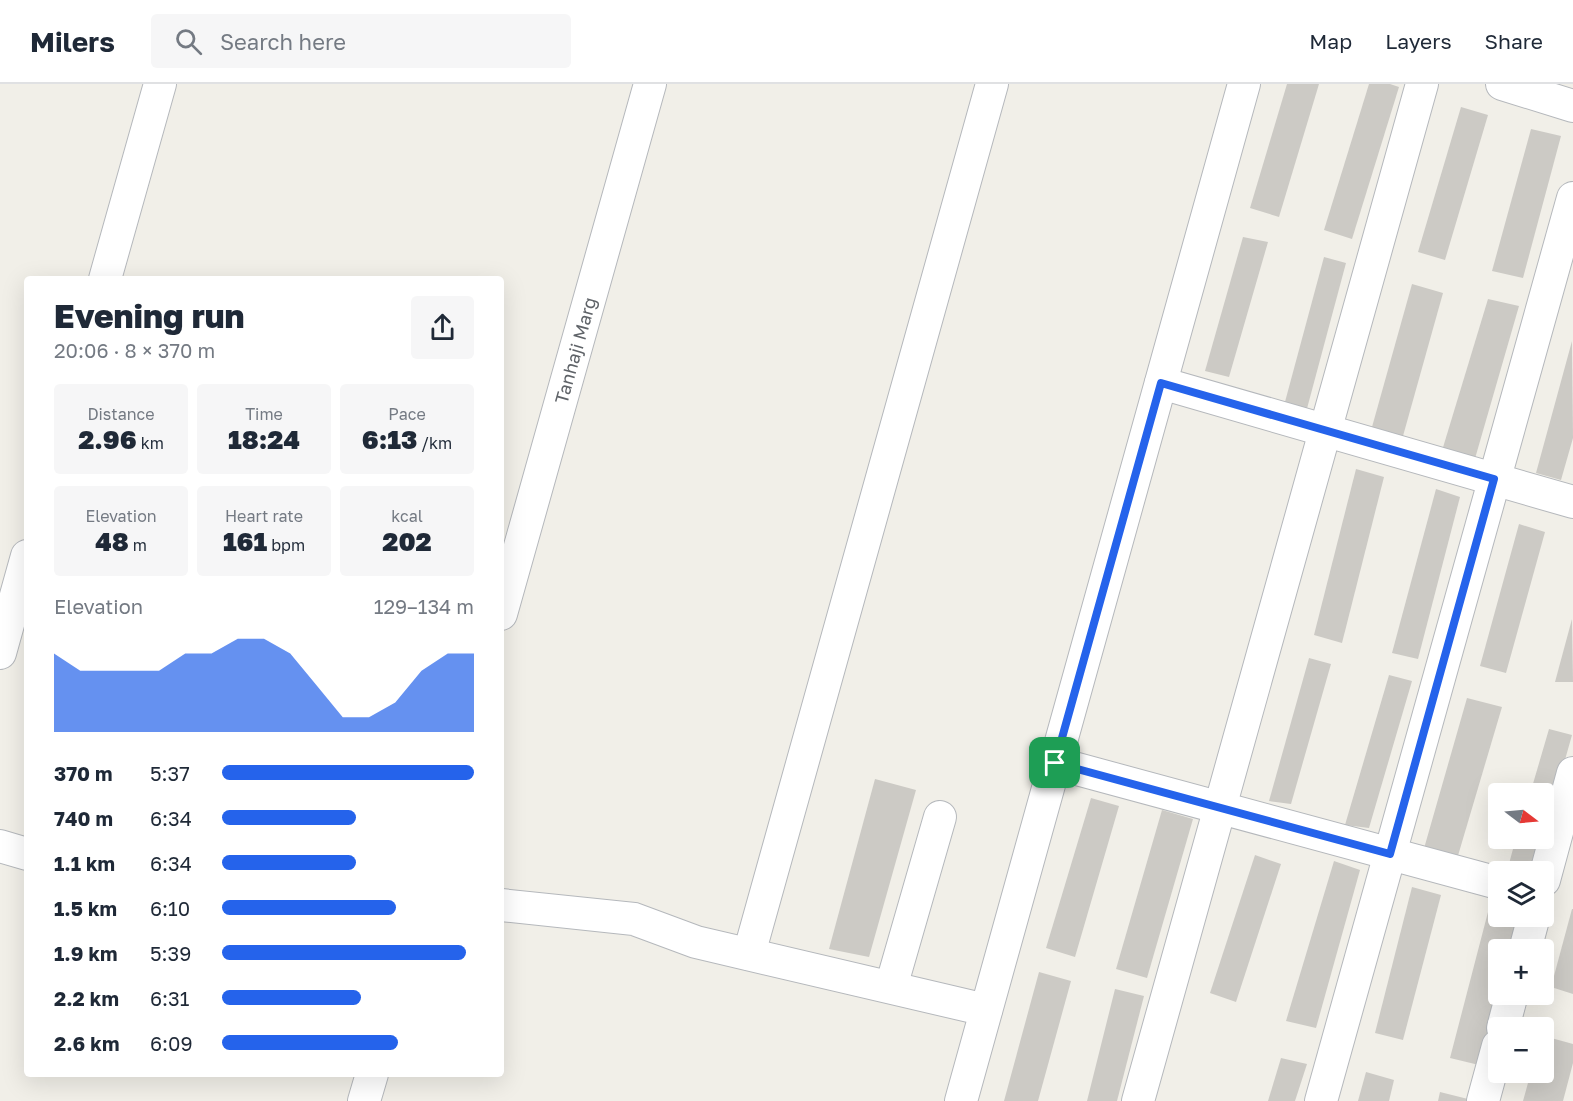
<!DOCTYPE html>
<meta charset="utf-8">
<style>
:root{--surface:#fff;--page:#f6f6f7;--text:#1f2937;--muted:#747a83;--line:#e0e1e3;--accent:#2563eb}
body{margin:0;font-family:"Golos Text",sans-serif;background:var(--page);color:var(--text);height:100vh;display:flex;flex-direction:column;font-size:22px;white-space:nowrap}
*{box-sizing:border-box;margin:0}
p{font-size:20px;color:var(--muted)}
.icon{flex:none;width:33px;height:33px;fill:none;stroke:currentColor;stroke-width:2;stroke-linecap:round;stroke-linejoin:round}
.map{position:relative;flex:1;overflow:hidden}
.details{position:absolute;left:24px;top:192px;width:480px;height:801px;display:flex;flex-direction:column;background:var(--surface);border-radius:6px;box-shadow:0 6px 24px #0002}
.details>*{flex:none}
.needle{width:39px;rotate:106deg}
.controls{position:absolute;left:1488px;top:699px;display:grid;gap:12px}
.controls a{display:grid;place-items:center;width:66px;height:66px;border-radius:6px;background:var(--surface);box-shadow:0 6px 24px #0002;font-size:30px}
.pin{position:absolute;display:grid;place-items:center;width:51px;height:51px;color:#fff;margin:-26px;border-radius:12px;box-shadow:0 3px 9px #0006}
.round{display:grid;place-items:center;flex:none;width:63px;height:63px;border-radius:6px;background:var(--page)}
.headline{display:flex;align-items:center;justify-content:space-between;height:102px;padding:0 30px}
h1{font-size:33px;font-weight:800;line-height:45px}
.stats{display:grid;grid-template-columns:repeat(3,1fr);gap:9px;height:102px;padding:6px 30px}
.stats div{display:grid;align-content:center;border-radius:6px;background:var(--page);text-align:center}
.stats b{font-size:26px;font-weight:800}
.stats small{font-size:16px;font-weight:400}
.stats p{font-size:16px}
.chart{height:168px;padding:12px 30px}
.chart p{display:flex;justify-content:space-between}
.chart svg{width:100%;height:108px;margin-top:6px;fill:var(--accent);opacity:.7}
ul{padding:0 30px;list-style:none;font-size:20px}
li{display:grid;grid-template-columns:96px 72px 1fr;align-items:center;height:45px}
li i{height:15px;border-radius:8px;background:var(--accent)}
header{display:flex;align-items:center;gap:36px;box-sizing:border-box;height:84px;padding:0 30px;background:var(--surface);border-bottom:2px solid var(--line)}
header strong{font-size:28px}
nav{display:flex;gap:33px;margin-inline-start:auto;font-size:21px}
.search{width:420px;height:54px;background:var(--page);display:flex;align-items:center;gap:15px;box-sizing:border-box;padding:0 21px;border-radius:6px;color:var(--muted);font-size:22px}
.map>svg:first-child{display:block}
.building{fill:#cccac5}
.lines{fill:none;stroke-linecap:round;stroke-linejoin:round}
.minor-casing{stroke:#b5b8bc;stroke-width:34}
.minor{stroke:#fff;stroke-width:32}
.route-casing{stroke:#fff;stroke-width:12}
.route{stroke:#2563eb;stroke-width:8}
.labels{text-anchor:middle;dominant-baseline:central;stroke-width:5;stroke-linejoin:round;paint-order:stroke}
.street-label{font-size:18px;fill:#5f6368;stroke:#fff}
</style>
<header>
<strong>Milers</strong>
<div class="search"><svg class="icon" aria-label="search" viewBox="0 0 24 24"><circle cx="10" cy="10" r="6"/><path d="M15 15l6 6"/></svg>Search here</div>
<nav><a>Map</a><a>Layers</a><a>Share</a></nav>
</header>
<div class="map">
<svg width="1573" height="1017" viewBox="0 0 1573 1017">
<rect width="100%" height="100%" fill="#f1efe8"/>
<!-- building -->
<g class="building">
<path d="M1287 0H1319L1279 133 1250 124Z"/>
<path d="M1369 0H1390L1399 3 1352 155 1324 146Z"/>
<path d="M1461 23 1488 31 1445 176 1418 168Z"/>
<path d="M1531 45 1561 52 1523 194 1492 187Z"/>
<path d="M1243 153 1268 158 1229 293 1205 287Z"/>
<path d="M1324 173 1346 179 1305 332 1282 329Z"/>
<path d="M1412 200 1443 209 1403 352 1372 343Z"/>
<path d="M1488 215 1519 222 1474 378 1441 370Z"/>
<path d="M1572 257 1573 354 1561 396 1536 389Z"/>
<path d="M1356 385 1384 393 1342 559 1314 551Z"/>
<path d="M1436 405 1460 413 1418 575 1392 569Z"/>
<path d="M1519 440 1545 448 1506 589 1480 582Z"/>
<path d="M1572 535 1573 598H1555Z"/>
<path d="M1309 574 1331 580 1291 720 1269 717Z"/>
<path d="M1389 591 1412 597 1369 744 1345 741Z"/>
<path d="M1467 614 1502 623 1457 775 1423 768Z"/>
<path d="M1549 645 1572 651 1544 750V710H1530Z"/>
<path d="M875 695 916 706 869 873 829 865Z"/>
<path d="M1091 714 1119 722 1075 873 1046 864Z"/>
<path d="M1162 726 1193 735 1147 894 1116 885Z"/>
<path d="M1516 754H1543L1534 788 1507 787Z"/>
<path d="M1255 771 1281 780 1236 918 1210 909Z"/>
<path d="M1334 777 1360 786 1316 944 1286 937Z"/>
<path d="M1412 803 1441 811 1403 956 1375 949Z"/>
<path d="M1572 825H1573V910L1551 903Z"/>
<path d="M1488 828 1517 836 1509 866H1498V906L1479 981 1450 974Z"/>
<path d="M1039 888 1071 897 1038 1017H1004Z"/>
<path d="M1115 905 1144 912 1117 1017H1087Z"/>
<path d="M1544 952 1573 960V979L1563 1017H1523L1531 988H1544Z"/>
<path d="M1281 974 1307 980 1295 1017H1268Z"/>
<path d="M1366 988 1394 996 1389 1017H1358Z"/>
<path d="M1440 1008 1472 1016V1017H1438Z"/>
</g>
<g class="lines">
<!-- minor casing -->
<g class="minor-casing">
<g id="minor">
<path d="M1502 0 1573 22"/>
<path d="M105 195 160 0"/>
<path d="M1161 299 1573 418"/>
<path id="s1" d="M501 530 650 0"/>
<path d="M0 569 27 472"/>
<path d="M1055 679 1498 799"/>
<path d="M0 762 27 770"/>
<path d="M1544 796 1573 689"/>
<path d="M501 821 634 835 696 858 986 926"/>
<path d="M1525 866 1534 832"/>
<path d="M749 870 992 0"/>
<path d="M891 903 940 733"/>
<path d="M1503 944 1512 910"/>
<path d="M364 1017 372 990"/>
<path d="M961 1017 1244 0"/>
<path d="M1138 1017 1422 0"/>
<path d="M1321 1017 1573 114"/>
<path d="M1483 1017 1498 962"/>
</g>
</g>
<!-- minor -->
<use href="#minor" class="minor"/>
</g>
<g class="lines">
<!-- route casing -->
<g class="route-casing">
<path id="route" d="M1161 299 1494 395 1390 770 1055 679Z"/>
</g>
<!-- route -->
<use href="#route" class="route"/>
</g>
<g class="labels">
<!-- street labels -->
<g class="street-label">
<text stroke="none"><textPath href="#s1" startOffset="274">Tanhaji Marg</textPath></text>
</g>
</g>
</svg>
<div class="controls">
<a><svg class="needle" viewBox="-14 -14 28 28"><path d="M0-13l5 13h-10z" fill="#e53935"/><path d="M0 13l5-13h-10z" fill="#747a83"/></svg></a>
<a><svg class="icon" aria-label="layers" viewBox="0 0 24 24"><path d="M12 4l9 5-9 5-9-5zM3 14l9 5 9-5"/></svg></a>
<a>+</a>
<a>−</a>
</div>
<div class="pin" style="left:1055px;top:679px;background:#1e9e55"><svg class="icon" aria-label="arrive" viewBox="0 0 24 24"><path d="M6 21V4h12l-3 4 3 4H6"/></svg></div>
<section class="details">
<div class="headline"><div><h1>Evening run</h1><p>20:06 · 8 × 370 m</p></div><a class="round"><svg class="icon" aria-label="share" viewBox="0 0 24 24"><path d="M12 15V3M7 8l5-5 5 5M5 13v7h14v-7"/></svg></a></div>
<div class="stats">
<div><p>Distance</p><b>2.96<small> km</small></b></div>
<div><p>Time</p><b>18:24</b></div>
<div><p>Pace</p><b>6:13<small> /km</small></b></div>
</div>
<div class="stats">
<div><p>Elevation</p><b>48<small> m</small></b></div>
<div><p>Heart rate</p><b>161<small> bpm</small></b></div>
<div><p>kcal</p><b>202</b></div>
</div>
<div class="chart"><p><span>Elevation</span>129–134 m</p>
<svg viewBox="0 0 160 44" preserveAspectRatio="none"><path d="M0 44V12L10 19L20 19L30 19L40 19L50 12L60 12L70 6L80 6L90 12L100 25L110 38L120 38L130 32L140 19L150 12L160 12V44z"/></svg>
</div>
<ul>
<li><b>370 m</b>5:37<i style="width:100%"></i></li>
<li><b>740 m</b>6:34<i style="width:53%"></i></li>
<li><b>1.1 km</b>6:34<i style="width:53%"></i></li>
<li><b>1.5 km</b>6:10<i style="width:69%"></i></li>
<li><b>1.9 km</b>5:39<i style="width:97%"></i></li>
<li><b>2.2 km</b>6:31<i style="width:55%"></i></li>
<li><b>2.6 km</b>6:09<i style="width:70%"></i></li>
</ul>
</section>
</div>
